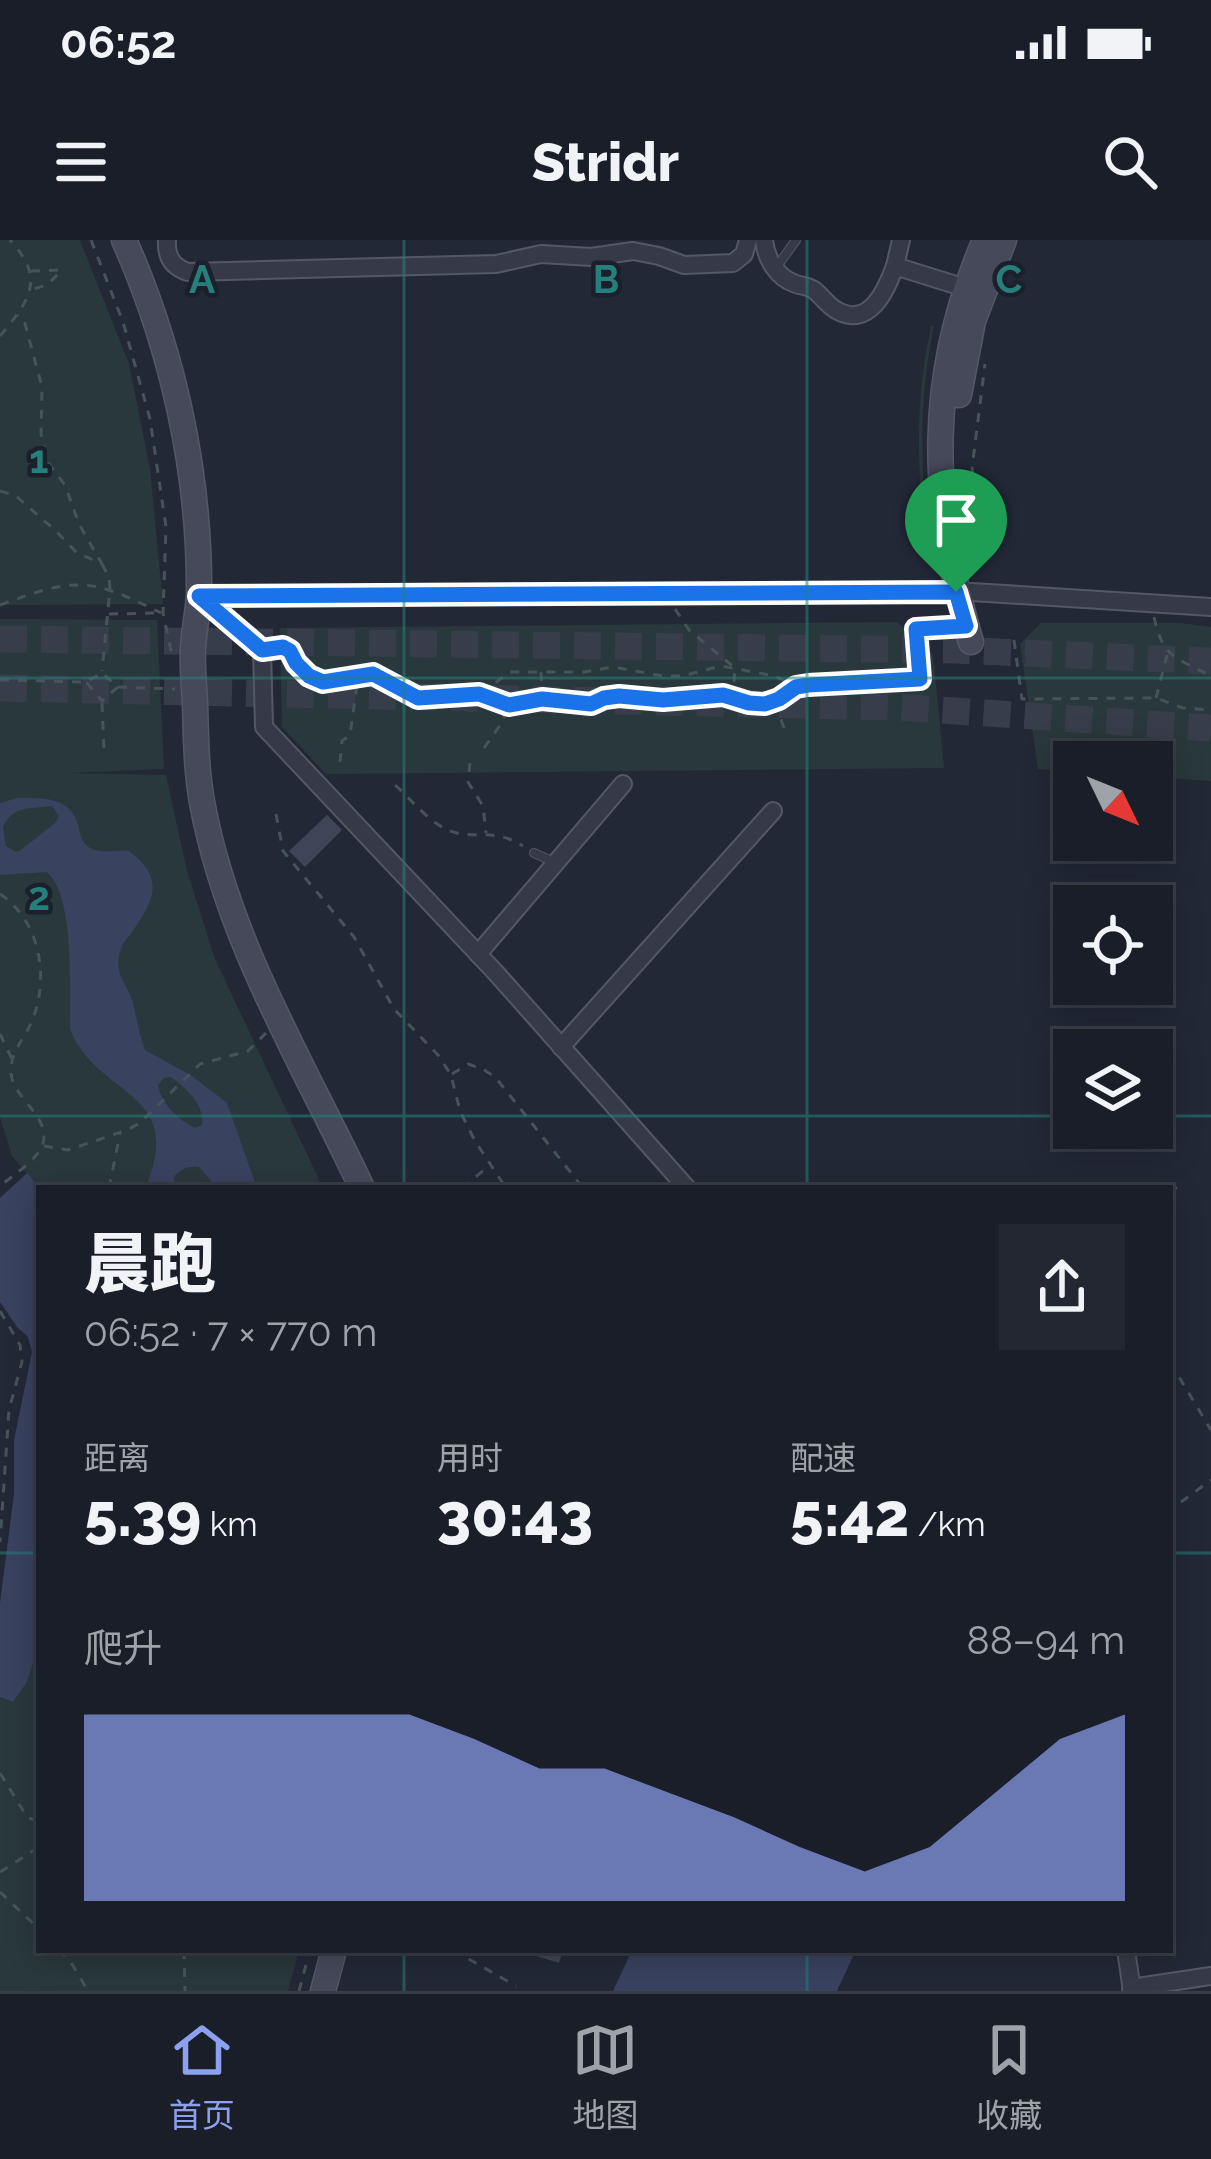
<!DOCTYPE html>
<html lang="zh">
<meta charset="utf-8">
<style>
:root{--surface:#1a1e29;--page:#232731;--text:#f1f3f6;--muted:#9fa2a8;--line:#383c46;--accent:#8ca0ee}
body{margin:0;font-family:Raleway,"Noto Sans SC",sans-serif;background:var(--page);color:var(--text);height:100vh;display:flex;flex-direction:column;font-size:45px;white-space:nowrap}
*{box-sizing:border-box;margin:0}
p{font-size:39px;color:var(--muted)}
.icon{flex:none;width:66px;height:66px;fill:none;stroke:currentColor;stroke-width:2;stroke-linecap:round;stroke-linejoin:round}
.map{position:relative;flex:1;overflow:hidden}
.drawer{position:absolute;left:36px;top:945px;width:1137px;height:768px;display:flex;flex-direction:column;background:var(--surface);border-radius:0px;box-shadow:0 6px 30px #0003,0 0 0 3px var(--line)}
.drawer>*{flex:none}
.needle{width:78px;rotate:133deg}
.tools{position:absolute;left:1053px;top:501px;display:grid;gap:24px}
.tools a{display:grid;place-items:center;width:120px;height:120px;border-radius:0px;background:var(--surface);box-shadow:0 6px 30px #0003,0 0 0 3px var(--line);font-size:60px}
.pin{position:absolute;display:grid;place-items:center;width:102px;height:102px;color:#fff;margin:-123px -51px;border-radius:50% 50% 50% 0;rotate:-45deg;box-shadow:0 0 12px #0007}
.pin .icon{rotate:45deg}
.round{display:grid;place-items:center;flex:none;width:126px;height:126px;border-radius:0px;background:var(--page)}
.head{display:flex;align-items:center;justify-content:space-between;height:204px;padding:0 48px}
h1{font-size:66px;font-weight:800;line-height:90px}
.figures{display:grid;grid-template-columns:repeat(3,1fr);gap:18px;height:204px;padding:12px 48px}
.figures div{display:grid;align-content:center}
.figures b{font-size:60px;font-weight:800}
.figures small{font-size:33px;font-weight:400}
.figures p{font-size:33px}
.chart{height:336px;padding:24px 48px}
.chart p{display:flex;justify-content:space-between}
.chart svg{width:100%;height:216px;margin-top:12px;fill:var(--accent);opacity:.7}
.status{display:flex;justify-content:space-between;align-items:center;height:84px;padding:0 60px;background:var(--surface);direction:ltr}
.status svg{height:33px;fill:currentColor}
header{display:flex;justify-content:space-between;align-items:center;height:156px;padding:0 48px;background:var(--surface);font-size:54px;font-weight:800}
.tabs{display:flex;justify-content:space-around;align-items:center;height:168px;border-top:3px solid var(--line);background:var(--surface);font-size:33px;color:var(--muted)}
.tabs a{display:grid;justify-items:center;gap:6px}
.tabs .on{color:var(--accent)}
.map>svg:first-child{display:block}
.green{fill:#29383c}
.water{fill:#39425f;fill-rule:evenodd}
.building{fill:#3f4557}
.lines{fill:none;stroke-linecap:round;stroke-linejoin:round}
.primary-tunnel{stroke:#383d4c;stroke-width:27;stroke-dasharray:27 14;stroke-linecap:butt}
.lane-casing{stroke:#545866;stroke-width:10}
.street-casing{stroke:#545866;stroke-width:20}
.secondary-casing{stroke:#545866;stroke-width:27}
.path{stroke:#46545a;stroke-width:3;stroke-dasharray:9 9;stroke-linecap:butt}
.lane{stroke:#363a48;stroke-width:8}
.street{stroke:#363a48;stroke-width:16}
.secondary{stroke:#45495a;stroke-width:24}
.route-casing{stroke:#fff;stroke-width:24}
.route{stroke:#1a73e8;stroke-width:15}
.grid{fill:none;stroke:#277f7b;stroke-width:3;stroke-opacity:0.55}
.grid-label{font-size:39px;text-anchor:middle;font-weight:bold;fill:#277f7b;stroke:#1c202c;stroke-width:9;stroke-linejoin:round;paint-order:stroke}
</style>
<div class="status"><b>06:52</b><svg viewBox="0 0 49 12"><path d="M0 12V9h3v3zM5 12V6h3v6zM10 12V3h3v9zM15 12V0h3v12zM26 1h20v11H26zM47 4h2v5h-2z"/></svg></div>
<header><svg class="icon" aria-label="menu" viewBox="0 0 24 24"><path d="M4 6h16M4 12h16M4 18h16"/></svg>Stridr<svg class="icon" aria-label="search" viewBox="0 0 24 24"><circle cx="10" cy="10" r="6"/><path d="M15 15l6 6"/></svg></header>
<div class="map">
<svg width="1211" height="1751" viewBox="0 0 1211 1751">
<rect width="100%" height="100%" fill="#232837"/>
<!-- green -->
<g class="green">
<path d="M0 0H80L129 124 150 229 163 364 0 365Z"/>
<path d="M931 86H934C918 163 921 223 928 300L925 301C917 225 915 161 931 86Z"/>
<path d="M0 379 157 380 164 529 67 533 166 535 187 631 215 719 323 948H40L12 916 0 877Z"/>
<path d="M897 382 933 414 944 528 326 534 282 487 280 388Z"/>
<path d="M1041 383H1181L1211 387V541L1152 537V522H1074V532L1038 529 1020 404Z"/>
<path d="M39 1404V1710H299L288 1751H0V1457L13 1462 27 1442Z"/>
</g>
<!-- water -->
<g class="water">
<path d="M17 558C39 558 68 556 77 581 80 591 80 602 90 608 101 614 117 610 129 611 166 639 154 660 132 692 128 698 123 702 121 709 112 735 128 743 133 763 137 779 139 794 145 810L192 836 227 863 257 948H217L199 927C188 926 181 928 174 937L176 948H145C188 849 96 858 70 789 69 751 76 659 47 632L0 635V563ZM52 566 59 576 55 583 21 610 16 612 6 606 3 587C13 565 31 569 52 566ZM171 837C186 848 205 865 202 885L195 888C178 880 161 863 158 845L164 838Z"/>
<path d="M27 933 40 948 39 1020 36 1025 39 1030V1404L27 1442 13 1462 0 1457V1363L14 1254V1200L32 1112 28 1097 17 1087 0 1062V958Z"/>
<path d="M632 1710H856L837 1751H613Z"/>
</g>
<!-- building -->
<g class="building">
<path d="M327 575 342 590 305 627 289 611Z"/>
<path d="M526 1710H563L559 1723 526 1713Z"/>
</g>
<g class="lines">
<!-- primary-tunnel -->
<g class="primary-tunnel">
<path d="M0 399 955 410 1211 421"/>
<path d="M0 448 896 467 1211 488"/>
</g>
<!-- lane casing -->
<g class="lane-casing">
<g id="lane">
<path d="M776 28 796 0"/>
<path d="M534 613 554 622"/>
</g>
</g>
<!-- street casing -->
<g class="street-casing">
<g id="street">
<path d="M167 0C166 16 172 27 188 32L496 24 541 14 591 17 633 11 659 16 684 25 733 23 744 14 748 0"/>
<path d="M764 0C766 19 777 38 796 44 805 47 806 45 814 50 822 56 827 65 836 70 869 89 886 51 895 26"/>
<path d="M901 0 895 26 975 51"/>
<path d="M199 356 972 352 1211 367"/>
<path d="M262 410 264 487 496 733 687 948"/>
<path d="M478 714 623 544"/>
<path d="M561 807 773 571"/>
<path d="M1126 1710 1132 1751"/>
<path d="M1131 1748 1211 1736"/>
</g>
</g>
<!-- secondary casing -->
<g class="secondary-casing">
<g id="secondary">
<path d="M124 0C173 110 200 233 199 354 198 372 194 390 193 408 192 426 194 445 195 463 196 496 196 529 202 562 227 700 303 823 362 948"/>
<path d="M959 155 973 81 1004 0"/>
<path d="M971 402C930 262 926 136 985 0"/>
<path d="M323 1751 334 1710"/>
</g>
</g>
<!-- path -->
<g class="path">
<path d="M91 0 123 82 150 179 166 287 163 373 173 420"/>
<path d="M31 31 61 30C53 41 45 47 32 49"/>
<path d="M0 96C30 60 46 39 10 0"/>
<path d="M0 251 16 256 56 291 76 312 102 324 79 284 65 245 48 223 41 194 42 147 24 80 18 75"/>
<path d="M982 307 972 228 985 124"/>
<path d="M102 324 109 337 110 349 102 431"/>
<path d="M0 365C76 337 89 337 161 373"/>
<path d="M675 369 689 390 735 428 733 458"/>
<path d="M216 373 250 401"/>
<path d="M109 374 160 373"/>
<path d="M1154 377C1163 419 1176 417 1211 436"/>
<path d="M1014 400 1022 459 1156 458 1183 468 1211 470"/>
<path d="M280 407 290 411 296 423 309 435 323 442 373 434 418 458 479 455 509 465 542 459 591 464 604 458 619 456 663 460 723 455 749 463 765 464 780 459 796 447 808 444 920 438 917 390 947 387"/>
<path d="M541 432 542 457"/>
<path d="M0 440 86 442 102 433 118 447 102 461 86 442"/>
<path d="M118 447 175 449"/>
<path d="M481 453 510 432H584L613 427 663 436H682L721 426 775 436 795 446"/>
<path d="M1156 458 1167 415"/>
<path d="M102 463 104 511"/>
<path d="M774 463 787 495"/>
<path d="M484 508 501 484 508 467"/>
<path d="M340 522 342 501 350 495 358 438"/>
<path d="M470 523 468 542 483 566 486 593"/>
<path d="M395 545C412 560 433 588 457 593 484 598 495 589 523 606"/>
<path d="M276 574 283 611 354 697 394 769 439 816 451 835 460 871 475 901 506 948"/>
<path d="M0 654C40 681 50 737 32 781 25 798 10 812 11 832 12 857 45 872 44 898 43 917 13 935 0 946"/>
<path d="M0 794 12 819"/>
<path d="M452 834 468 824 483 829 496 838 583 948"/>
<path d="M44 906 68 910 127 890 140 883 200 824 248 811 266 793"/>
<path d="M109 948 120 894"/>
<path d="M462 948 489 926"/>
<path d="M1170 953 1183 941"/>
<path d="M0 1071 20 1105 22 1122 9 1170 0 1302"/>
<path d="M1170 1122 1211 1190"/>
<path d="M1181 1262 1211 1240"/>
<path d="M0 1533 27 1577 39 1582"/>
<path d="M0 1632 39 1607"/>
<path d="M0 1652 39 1689"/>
<path d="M59 1710 72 1724 88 1751"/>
<path d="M184 1710 185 1751"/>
<path d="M453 1710 516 1746"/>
<path d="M299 1751 310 1710"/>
</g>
<!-- lane -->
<use href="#lane" class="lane"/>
<!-- street -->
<use href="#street" class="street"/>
<!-- secondary -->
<use href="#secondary" class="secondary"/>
</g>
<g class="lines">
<!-- route casing -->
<g class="route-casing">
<path id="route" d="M956 352 966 386 916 389 920 439 808 445 796 447 779 459 765 464 749 463 723 455 663 460 619 456 604 458 591 464 542 459 509 465 479 454 418 458 373 434 323 442 309 436 296 423 290 411 283 407 262 410 199 356Z"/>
</g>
<!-- route -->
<use href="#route" class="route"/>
</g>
<!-- grid -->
<path class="grid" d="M404 0V948M807 0V948M0 438H1211M0 876H1074M1152 876H1211M0 1313H39M1170 1313H1211M404 1710V1751M807 1710V1751"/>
<g class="grid-label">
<text x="202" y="53">A</text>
<text x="606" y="53">B</text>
<text x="1009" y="53">C</text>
<text x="39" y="233">1</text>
<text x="39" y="670">2</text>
</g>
</svg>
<div class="tools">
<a><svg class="needle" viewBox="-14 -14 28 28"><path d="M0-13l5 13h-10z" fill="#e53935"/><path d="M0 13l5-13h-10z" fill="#9fa2a8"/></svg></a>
<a><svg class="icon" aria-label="locate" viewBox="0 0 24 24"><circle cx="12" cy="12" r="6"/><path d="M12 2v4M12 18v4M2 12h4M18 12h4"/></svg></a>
<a><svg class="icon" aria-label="layers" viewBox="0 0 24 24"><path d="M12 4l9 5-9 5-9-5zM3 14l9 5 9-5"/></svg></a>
</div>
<div class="pin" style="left:956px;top:352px;background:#1e9e55"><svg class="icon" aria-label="arrive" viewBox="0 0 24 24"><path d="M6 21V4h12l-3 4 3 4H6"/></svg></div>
<section class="drawer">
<div class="head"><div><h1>晨跑</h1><p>06:52 · 7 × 770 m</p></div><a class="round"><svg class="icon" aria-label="share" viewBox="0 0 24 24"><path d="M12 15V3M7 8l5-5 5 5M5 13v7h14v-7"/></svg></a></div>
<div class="figures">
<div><p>距离</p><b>5.39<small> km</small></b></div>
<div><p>用时</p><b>30:43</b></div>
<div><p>配速</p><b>5:42<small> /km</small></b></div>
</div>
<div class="chart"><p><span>爬升</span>88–94 m</p>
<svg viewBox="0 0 160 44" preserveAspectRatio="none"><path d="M0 44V6L10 6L20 6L30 6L40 6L50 6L60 11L70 17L80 17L90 22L100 27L110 33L120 38L130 33L140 22L150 11L160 6V44z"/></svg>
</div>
</section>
</div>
<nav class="tabs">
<a class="on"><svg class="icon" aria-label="home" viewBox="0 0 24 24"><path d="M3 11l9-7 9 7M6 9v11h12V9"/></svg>首页</a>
<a><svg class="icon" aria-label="map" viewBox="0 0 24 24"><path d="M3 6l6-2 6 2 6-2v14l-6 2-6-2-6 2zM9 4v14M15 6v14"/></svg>地图</a>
<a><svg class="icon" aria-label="saved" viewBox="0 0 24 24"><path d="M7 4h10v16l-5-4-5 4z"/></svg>收藏</a>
</nav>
